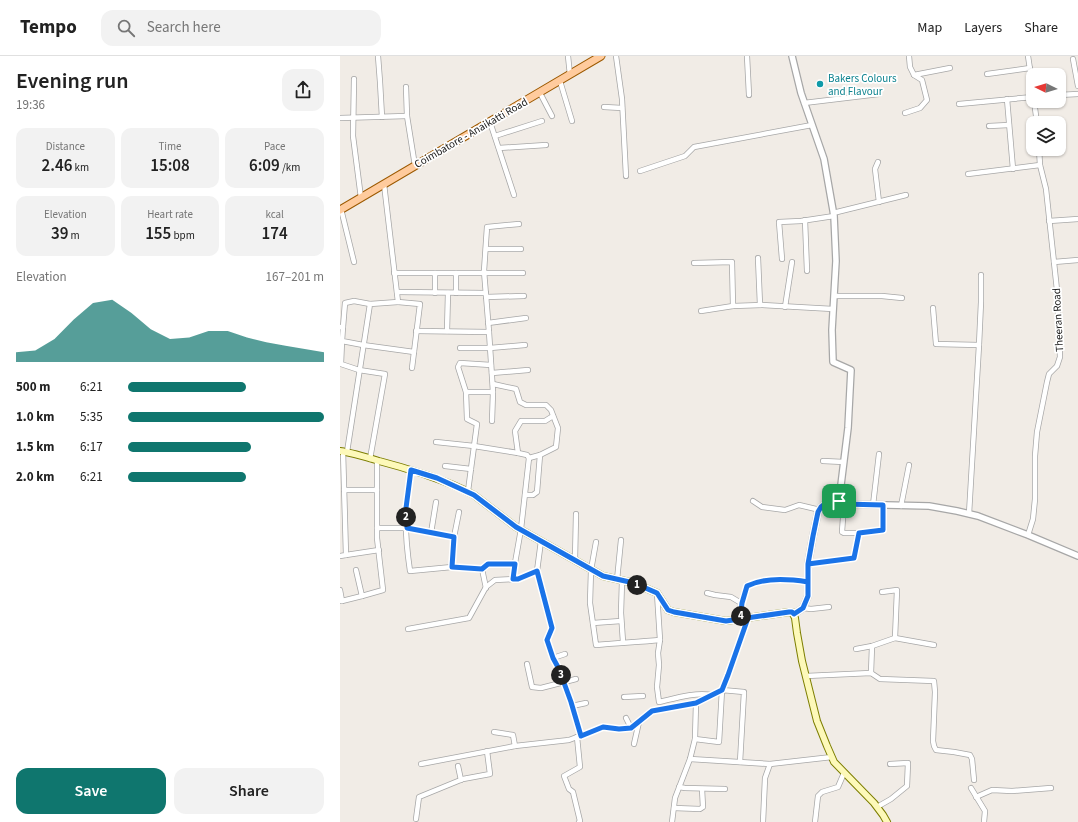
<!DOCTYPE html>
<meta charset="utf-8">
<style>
:root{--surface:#fff;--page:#f2f2f2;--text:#222;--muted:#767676;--line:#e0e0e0;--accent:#0f766e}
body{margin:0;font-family:"Source Sans 3",sans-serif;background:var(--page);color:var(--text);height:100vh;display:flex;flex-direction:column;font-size:15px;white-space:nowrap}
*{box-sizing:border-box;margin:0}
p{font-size:13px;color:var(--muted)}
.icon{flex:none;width:22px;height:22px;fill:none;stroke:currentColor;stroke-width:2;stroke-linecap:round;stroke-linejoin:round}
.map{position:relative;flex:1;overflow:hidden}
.panel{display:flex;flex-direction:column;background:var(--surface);width:340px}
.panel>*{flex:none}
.needle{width:26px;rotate:275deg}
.buttons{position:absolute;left:686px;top:12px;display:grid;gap:8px}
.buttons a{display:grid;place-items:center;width:40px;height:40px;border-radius:8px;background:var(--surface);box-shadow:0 1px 3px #0004;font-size:20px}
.pin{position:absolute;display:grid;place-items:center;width:34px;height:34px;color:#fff;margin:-17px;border-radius:8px;box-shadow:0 2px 6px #0006}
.km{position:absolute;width:20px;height:20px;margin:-10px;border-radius:50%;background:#222;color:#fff;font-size:11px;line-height:20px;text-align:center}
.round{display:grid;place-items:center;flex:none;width:42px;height:42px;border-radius:12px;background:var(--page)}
.headline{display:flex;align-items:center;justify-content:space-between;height:68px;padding:0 16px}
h1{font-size:22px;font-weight:600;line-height:30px}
.stats{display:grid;grid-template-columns:repeat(3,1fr);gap:6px;height:68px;padding:4px 16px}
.stats div{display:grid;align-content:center;border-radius:10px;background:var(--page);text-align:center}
.stats b{font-size:17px;font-weight:600}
.stats small{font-size:11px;font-weight:400}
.stats p{font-size:11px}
.chart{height:112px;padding:8px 16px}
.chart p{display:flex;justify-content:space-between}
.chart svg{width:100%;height:72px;margin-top:4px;fill:var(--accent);opacity:.7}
.action{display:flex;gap:8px;margin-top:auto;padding:8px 16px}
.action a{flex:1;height:46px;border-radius:12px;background:var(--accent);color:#fff;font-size:16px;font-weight:600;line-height:46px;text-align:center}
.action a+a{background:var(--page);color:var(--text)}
ul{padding:0 16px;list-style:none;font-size:13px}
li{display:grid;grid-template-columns:64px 48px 1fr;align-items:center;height:30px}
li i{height:10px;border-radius:5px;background:var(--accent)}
header{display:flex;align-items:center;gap:24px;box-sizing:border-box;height:56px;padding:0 20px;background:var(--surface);border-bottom:1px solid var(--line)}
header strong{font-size:19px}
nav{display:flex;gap:22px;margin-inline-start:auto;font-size:14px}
.search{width:280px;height:36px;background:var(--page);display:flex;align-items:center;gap:10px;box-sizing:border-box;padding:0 14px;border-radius:12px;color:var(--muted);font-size:15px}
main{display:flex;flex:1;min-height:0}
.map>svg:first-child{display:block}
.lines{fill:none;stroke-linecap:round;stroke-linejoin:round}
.minor-casing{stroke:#a7a7a7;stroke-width:6}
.tertiary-casing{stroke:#a7a7a7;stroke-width:8}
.secondary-casing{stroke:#7d7e00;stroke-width:8}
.primary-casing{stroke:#9c5900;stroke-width:9}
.minor{stroke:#fff;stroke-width:4.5}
.tertiary{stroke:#fff;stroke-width:5.5}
.secondary{stroke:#fdf9b9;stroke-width:6}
.primary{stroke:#ffcb9d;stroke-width:7}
.route-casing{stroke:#fff;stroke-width:8}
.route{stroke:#1a73e8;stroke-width:5}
.culture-dot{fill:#0f9aa8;stroke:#fff;stroke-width:1.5}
.labels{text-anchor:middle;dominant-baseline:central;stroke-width:3.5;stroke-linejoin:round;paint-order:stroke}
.culture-label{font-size:11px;fill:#0d838f;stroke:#fff;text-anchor:start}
.street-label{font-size:11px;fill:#202020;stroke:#fff}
</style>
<header>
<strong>Tempo</strong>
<div class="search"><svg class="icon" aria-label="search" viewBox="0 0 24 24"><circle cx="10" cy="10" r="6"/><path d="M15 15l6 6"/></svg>Search here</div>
<nav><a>Map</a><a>Layers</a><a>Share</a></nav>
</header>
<main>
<section class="panel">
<div class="headline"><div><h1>Evening run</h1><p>19:36</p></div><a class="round"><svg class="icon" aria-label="share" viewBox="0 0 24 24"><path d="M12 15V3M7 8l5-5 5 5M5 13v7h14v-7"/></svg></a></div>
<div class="stats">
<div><p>Distance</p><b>2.46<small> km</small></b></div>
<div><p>Time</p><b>15:08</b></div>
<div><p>Pace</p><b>6:09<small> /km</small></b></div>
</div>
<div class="stats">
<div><p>Elevation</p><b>39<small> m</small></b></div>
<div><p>Heart rate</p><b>155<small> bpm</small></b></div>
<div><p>kcal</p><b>174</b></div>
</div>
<div class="chart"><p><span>Elevation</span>167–201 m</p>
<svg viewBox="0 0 160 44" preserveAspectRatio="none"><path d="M0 44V38L10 37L20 30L30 18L40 8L50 6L60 14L70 24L80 30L90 29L100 25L110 25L120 29L130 32L140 34L150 36L160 38V44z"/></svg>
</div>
<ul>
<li><b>500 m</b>6:21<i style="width:60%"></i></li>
<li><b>1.0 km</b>5:35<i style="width:100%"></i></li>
<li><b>1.5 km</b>6:17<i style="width:63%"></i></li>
<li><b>2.0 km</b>6:21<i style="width:60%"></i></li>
</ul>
<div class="action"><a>Save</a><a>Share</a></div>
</section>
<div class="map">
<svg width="738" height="766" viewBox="0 0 738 766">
<rect width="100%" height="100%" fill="#f1ece6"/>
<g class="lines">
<!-- minor casing -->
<g class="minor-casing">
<g id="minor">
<path d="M38 0 40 26 42 61"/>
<path d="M228 0 230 19"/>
<path d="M276 0 282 43 286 120"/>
<path d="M407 0 409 39"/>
<path d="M569 0 570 11 574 19 610 12"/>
<path d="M688 0 693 33"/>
<path d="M733 3 738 30"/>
<path d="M647 18 690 12"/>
<path d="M14 23 13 80 21 142"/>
<path d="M220 25 232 65"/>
<path d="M66 31 67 60 75 110"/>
<path d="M200 37 212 60"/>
<path d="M719 39 738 38"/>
<path d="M667 43 673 113"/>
<path d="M694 45 697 67"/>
<path d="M464 47 539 38"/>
<path d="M619 48 693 41"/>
<path d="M264 51 282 52"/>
<path d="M565 57 580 52 587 44 582 24 574 19"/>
<path d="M0 62 67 60"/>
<path d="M150 66 174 139"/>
<path d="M649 70 669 69"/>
<path d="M155 80 202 65"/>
<path d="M159 92 206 89"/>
<path d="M538 106 535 113 539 146"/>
<path d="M300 115 345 100 354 91 472 69"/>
<path d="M628 118 700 109"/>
<path d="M1 153 14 206"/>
<path d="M493 157 566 139"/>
<path d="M465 164 467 215"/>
<path d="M709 165 738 163"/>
<path d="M146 193H181"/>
<path d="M418 202 420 249"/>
<path d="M442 203 439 166 461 165 494 160"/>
<path d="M714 206 738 204"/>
<path d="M354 207 392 206 393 250"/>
<path d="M54 217H183"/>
<path d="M116 217V237"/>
<path d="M57 236 146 237"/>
<path d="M95 237V217"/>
<path d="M494 240H542L562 242"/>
<path d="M146 241 184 240"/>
<path d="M58 246 80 248 72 312"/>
<path d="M445 251 452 206"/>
<path d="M593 252 596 288 639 289"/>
<path d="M361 255 393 250 422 249 493 253"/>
<path d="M148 267 186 262"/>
<path d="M0 271H3L2 285 23 289 74 296"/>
<path d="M3 271 5 247 14 245 30 248"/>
<path d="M76 275 149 276 144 215 147 171 179 168"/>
<path d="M107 275 108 237"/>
<path d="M149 276 153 336 152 365"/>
<path d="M2 285 1 308 19 314 45 318 30 403"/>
<path d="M120 292H150L185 289"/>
<path d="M152 317 188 314"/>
<path d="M153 328 176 333 180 346 186 349H206L211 354 218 372 216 391 200 399 189 402"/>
<path d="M126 336H153"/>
<path d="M96 386 134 390 178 397 187 399 189 402 181 473 175 507 173 523"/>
<path d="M7 396 30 248 58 246 44 128"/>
<path d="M178 397 175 375 181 365H205L213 360"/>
<path d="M483 405 504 406"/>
<path d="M105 410 131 413"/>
<path d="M4 434H37"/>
<path d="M128 435 137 368 127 363 126 336 118 311 120 307 151 309"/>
<path d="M185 439H193L197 436 200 399"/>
<path d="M413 445 422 451 445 454 459 449 480 454"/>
<path d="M504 448 502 476 504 477H519L543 474V449"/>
<path d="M533 449 539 398"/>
<path d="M561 450 569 409"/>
<path d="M629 458 639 289 641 246V219"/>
<path d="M37 472H67L114 481 112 511 70 515C67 495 65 471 66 451 67 439 69 426 71 414"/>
<path d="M91 477 96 446"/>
<path d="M688 479 693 463 695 443V400L697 376 707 326 709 318 717 310 720 301 717 234 706 133 700 109 699 93"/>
<path d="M114 481 119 456"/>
<path d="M201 485 197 515 212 571 207 584 213 602 219 613 231 646 241 680"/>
<path d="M256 486 251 514 250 547 256 589C277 587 299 586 320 584"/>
<path d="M6 499 39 494"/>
<path d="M0 500 6 499 3 395"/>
<path d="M235 504 236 458"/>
<path d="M468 508 514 502 519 477"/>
<path d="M112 511 142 513 148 509 175 508"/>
<path d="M142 513 146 532"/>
<path d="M16 514 22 540 43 534 37 482V404"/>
<path d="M277 524 281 484"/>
<path d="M282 525 281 557 283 586"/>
<path d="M0 534 2 545H0"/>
<path d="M542 536 557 534 555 582"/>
<path d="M317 537 320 584 318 597 319 609 317 631 319 646C336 642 355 636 372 639"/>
<path d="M367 537 375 539 391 541 401 547"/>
<path d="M2 545 22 540"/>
<path d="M463 552 471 553 489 551"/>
<path d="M400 563 401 547 407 529C425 521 449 523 468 526"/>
<path d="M253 567 281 565"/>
<path d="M68 573 129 562 146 531 155 524 178 523 197 515"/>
<path d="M516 593 532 590 555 582 594 589"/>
<path d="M213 602 225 598"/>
<path d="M187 608 192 631 201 632 236 623"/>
<path d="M531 617 532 590"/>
<path d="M466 620 531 617 540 623 594 625 595 636 593 685 594 690 596 694 614 696 630 699 632 703 634 724"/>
<path d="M284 641 303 640"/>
<path d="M232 650 246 647"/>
<path d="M286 662 291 672"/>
<path d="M154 676 173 679 175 690"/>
<path d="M237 681 240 711 224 720 229 733 233 736 240 765 239 766"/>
<path d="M355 683 379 686 382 634 404 636 400 706"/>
<path d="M294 688 299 666"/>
<path d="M350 703 430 708 492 701"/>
<path d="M81 708 175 690 229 684 263 671 279 673 291 672 312 655 356 647 382 634 388 619 408 562"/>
<path d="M118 710 121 724"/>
<path d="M339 731 345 732 385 733"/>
<path d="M631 732 645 755 644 766"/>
<path d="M636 741 652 734 672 735 711 732"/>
<path d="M537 751 551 743 567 730 568 707 550 708"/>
<path d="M334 752 360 753 363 751 362 733"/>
<path d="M76 763 79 741 123 723 150 718 147 695"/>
<path d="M332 766 335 742 350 703 355 683 356 647"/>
<path d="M423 766 425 722 430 708"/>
<path d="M475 766 478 740 482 736 498 731 504 717"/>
</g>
</g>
<!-- tertiary casing -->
<g class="tertiary-casing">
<g id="tertiary">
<path d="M452 0 461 37 484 103 494 160 496 205 492 274 493 306 511 314 508 372 499 445"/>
<path d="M499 445 504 448 589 450 617 455 638 460 688 479 738 500"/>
<path d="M454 558 463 552 468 540V508L473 480 478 456 481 451 486 447 499 445"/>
</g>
</g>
<!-- secondary casing -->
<g class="secondary-casing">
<path id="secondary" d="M0 395C13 397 26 401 39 405 72 414 104 423 134 439L176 471 263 520 294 527 317 537 328 554 334 556 386 565 449 556H452L455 562 457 577 462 605 477 665 487 690 494 706 534 747 543 759 547 766"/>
</g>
<!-- primary casing -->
<g class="primary-casing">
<path id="primary" d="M0 154 261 0"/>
</g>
<!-- minor -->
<use href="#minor" class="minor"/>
<!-- tertiary -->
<use href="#tertiary" class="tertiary"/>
<!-- secondary -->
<use href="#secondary" class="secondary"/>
<!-- primary -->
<use href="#primary" class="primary"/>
</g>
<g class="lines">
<!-- route casing -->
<g class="route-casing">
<path id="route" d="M499 445 486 447 481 451 478 456 473 480 468 508V540L463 552 454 558 452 556H449L386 565 334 556 328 554 317 537 294 527 263 520 176 471 134 439 97 422 71 414 66 452 67 472 114 481 112 511 142 513 148 508H175L173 523H178L197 515 212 572 207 584 213 602 219 613 231 646 241 680 263 671 279 673 291 672 312 655 356 647 382 634 388 619 408 562 400 563 402 547 407 530C425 521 449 523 468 526V508L514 502 519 477 543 474V449L504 448 499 445"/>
</g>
<!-- route -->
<use href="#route" class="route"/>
</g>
<!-- markers -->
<circle class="culture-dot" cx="480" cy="28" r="4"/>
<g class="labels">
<!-- culture labels -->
<g class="culture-label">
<text x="488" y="22">Bakers Colours<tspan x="488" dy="13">and Flavour</tspan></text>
</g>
<!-- street labels -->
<g class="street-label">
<text transform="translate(131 77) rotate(-30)">Coimbatore - Anaikatti Road</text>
<text transform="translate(718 264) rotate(-93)">Theeran Road</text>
</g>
</g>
</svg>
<div class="buttons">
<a><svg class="needle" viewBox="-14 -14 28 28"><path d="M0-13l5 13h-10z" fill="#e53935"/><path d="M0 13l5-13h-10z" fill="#767676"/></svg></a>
<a><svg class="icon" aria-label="layers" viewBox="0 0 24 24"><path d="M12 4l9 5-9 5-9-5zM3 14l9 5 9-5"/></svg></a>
</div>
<div class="pin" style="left:499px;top:445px;background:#1e9e55"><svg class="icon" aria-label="arrive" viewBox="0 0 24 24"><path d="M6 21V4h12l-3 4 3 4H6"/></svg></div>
<b class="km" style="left:297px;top:529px">1</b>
<b class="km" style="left:66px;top:461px">2</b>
<b class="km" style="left:221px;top:619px">3</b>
<b class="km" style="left:401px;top:560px">4</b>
</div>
</main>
